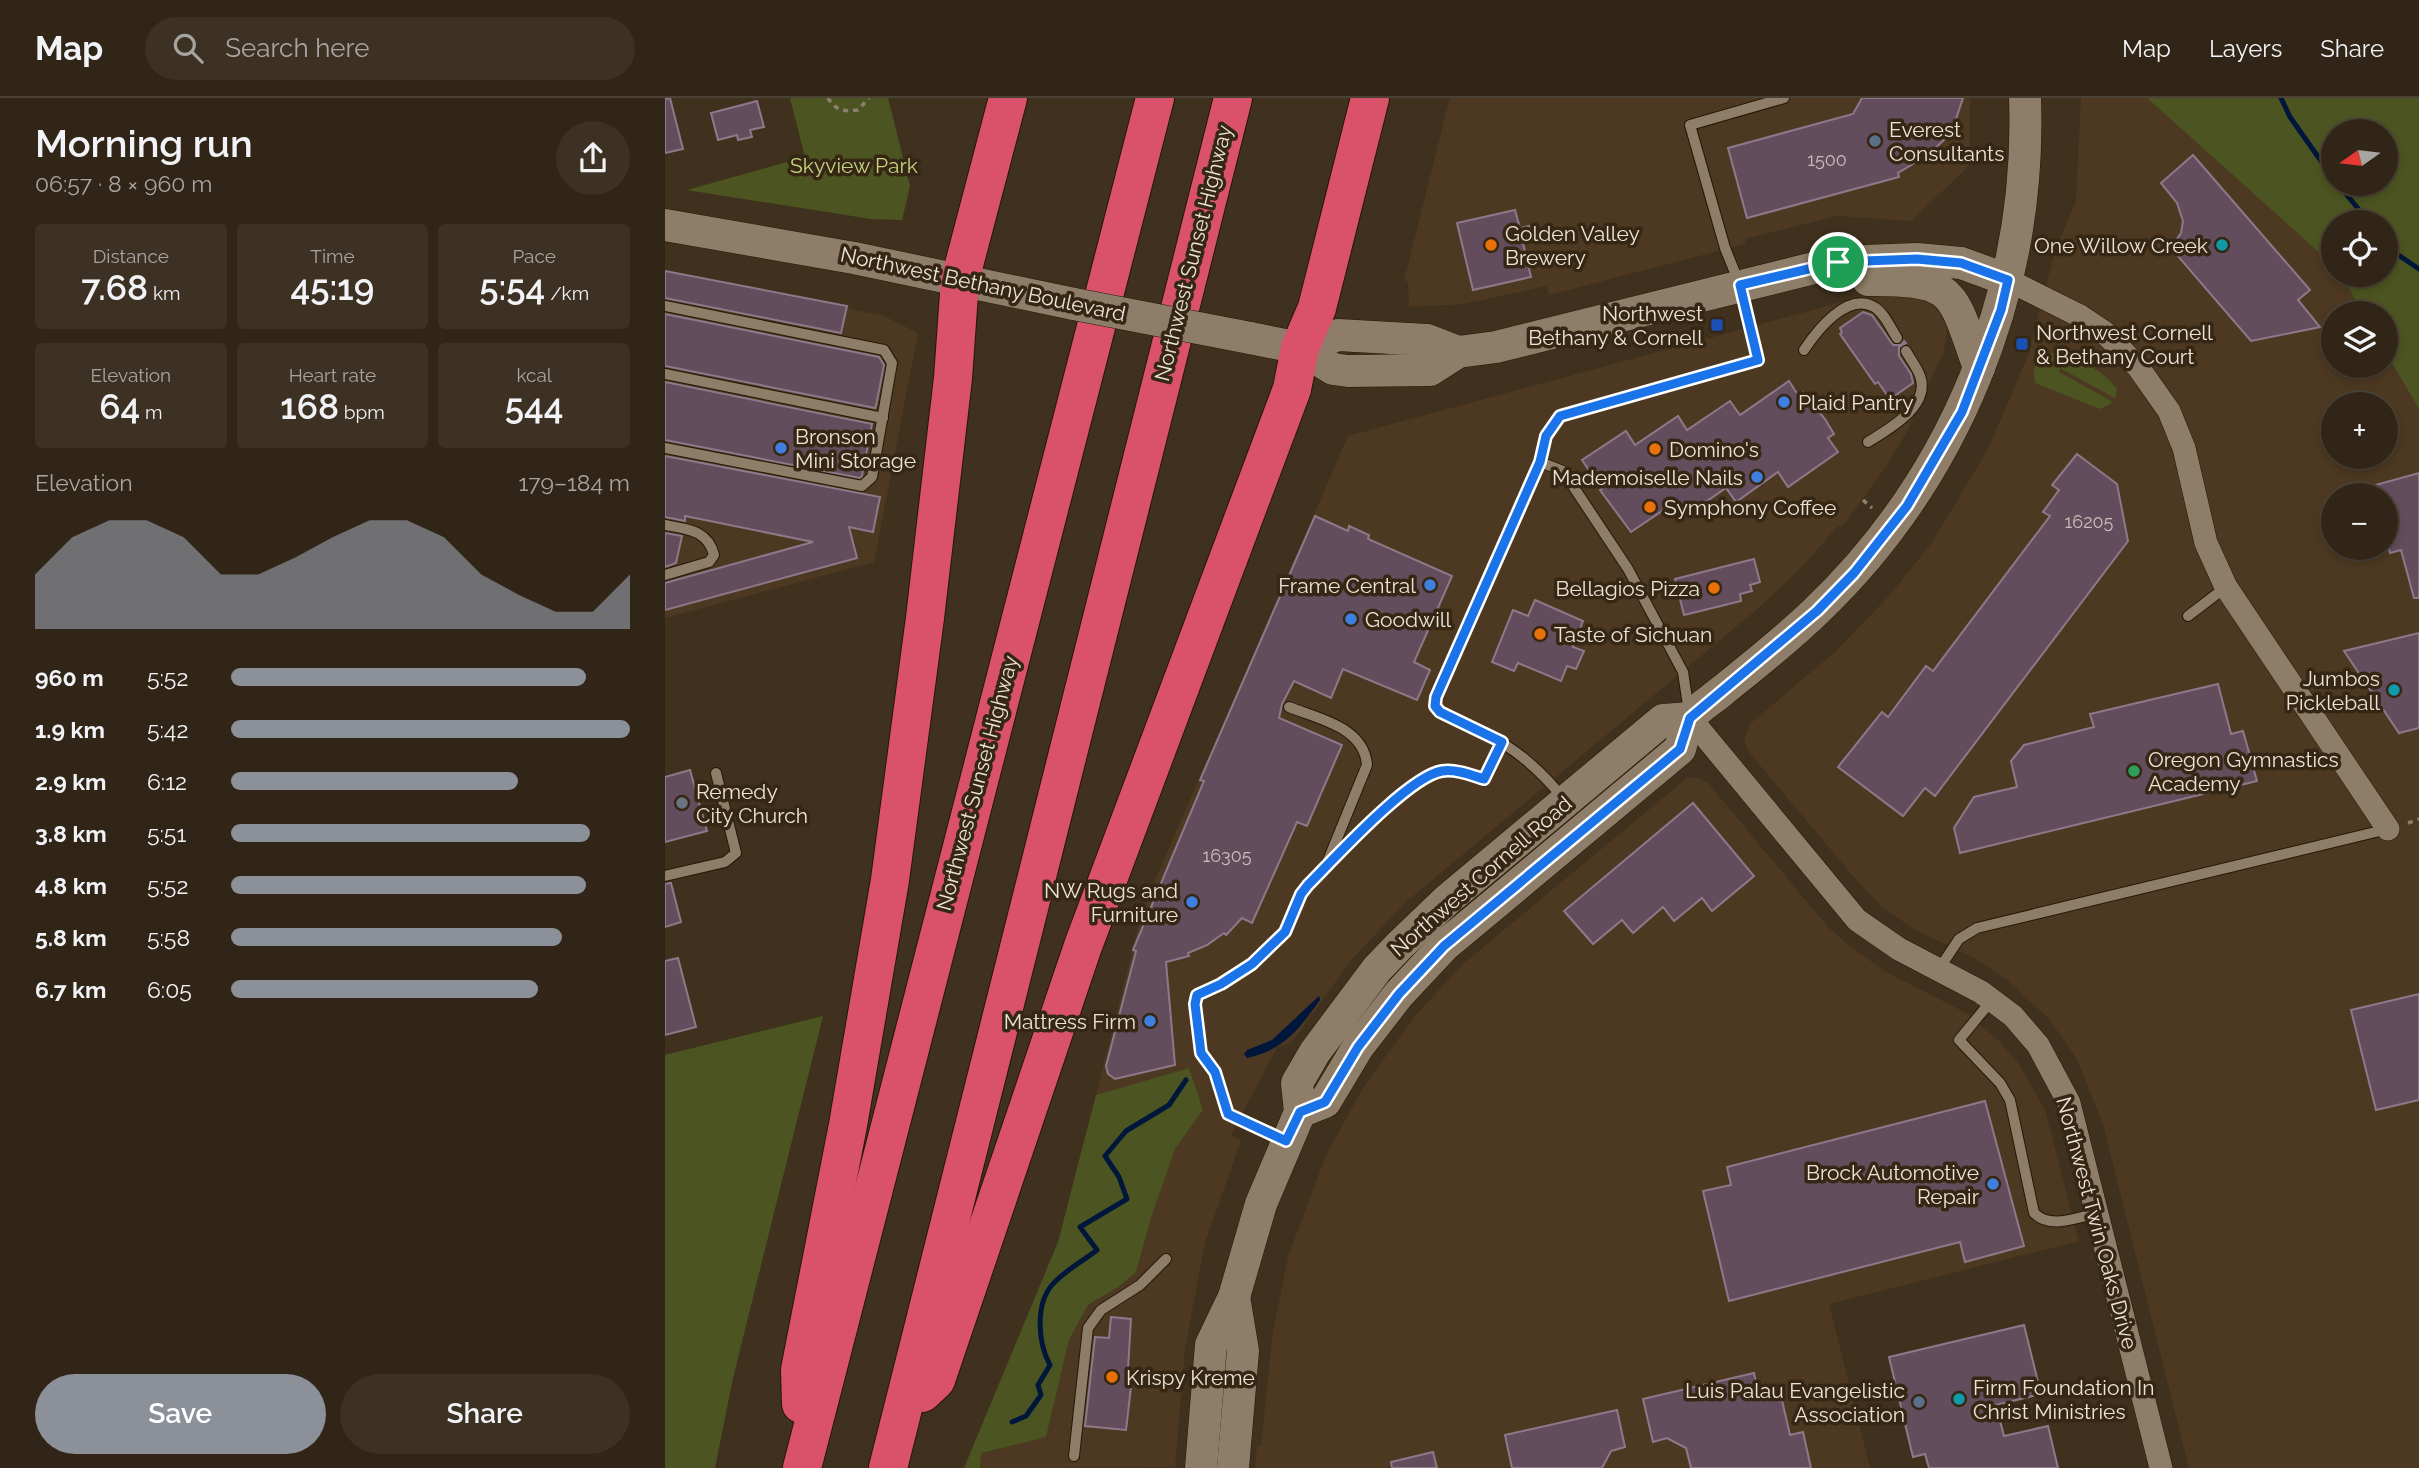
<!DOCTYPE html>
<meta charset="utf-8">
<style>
:root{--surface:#302516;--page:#3c3123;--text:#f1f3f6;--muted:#a8a5a1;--line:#4b4235;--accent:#8c9099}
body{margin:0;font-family:Raleway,sans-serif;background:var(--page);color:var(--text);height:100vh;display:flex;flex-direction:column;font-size:26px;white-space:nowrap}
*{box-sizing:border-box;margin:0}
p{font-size:23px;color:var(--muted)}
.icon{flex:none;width:38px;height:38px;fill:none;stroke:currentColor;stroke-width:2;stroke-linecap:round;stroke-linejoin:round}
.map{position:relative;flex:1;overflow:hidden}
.details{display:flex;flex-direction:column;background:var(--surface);width:665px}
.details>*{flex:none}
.needle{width:46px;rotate:256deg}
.controls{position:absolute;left:1656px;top:21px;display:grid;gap:14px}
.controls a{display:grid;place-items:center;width:77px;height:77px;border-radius:50%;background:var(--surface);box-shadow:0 4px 10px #0003,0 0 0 2px var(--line);font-size:35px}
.pin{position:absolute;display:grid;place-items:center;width:60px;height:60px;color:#fff;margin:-30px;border:4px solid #fff;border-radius:50%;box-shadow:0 2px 7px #0007}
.round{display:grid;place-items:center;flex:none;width:74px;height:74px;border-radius:37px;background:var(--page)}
.overview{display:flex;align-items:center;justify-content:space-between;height:119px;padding:0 35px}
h1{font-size:38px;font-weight:600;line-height:52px}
.figures{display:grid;grid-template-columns:repeat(3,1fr);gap:10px;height:119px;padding:7px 35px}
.figures div{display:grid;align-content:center;border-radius:7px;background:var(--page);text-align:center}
.figures b{font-size:35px;font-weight:600}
.figures small{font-size:19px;font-weight:400}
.figures p{font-size:19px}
.chart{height:196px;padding:14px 35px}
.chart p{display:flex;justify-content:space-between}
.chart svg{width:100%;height:126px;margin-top:7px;fill:var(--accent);opacity:.7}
.cta{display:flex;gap:14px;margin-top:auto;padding:14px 35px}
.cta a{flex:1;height:80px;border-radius:42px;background:var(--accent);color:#fff;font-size:28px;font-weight:600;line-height:80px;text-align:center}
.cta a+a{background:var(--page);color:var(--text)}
ul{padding:0 35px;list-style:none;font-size:23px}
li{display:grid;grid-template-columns:112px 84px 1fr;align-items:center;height:52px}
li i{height:18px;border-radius:9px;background:var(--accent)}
header{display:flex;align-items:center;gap:42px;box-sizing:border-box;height:98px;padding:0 35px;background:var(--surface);border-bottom:2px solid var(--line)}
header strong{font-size:33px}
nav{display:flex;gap:38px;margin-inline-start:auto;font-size:24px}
.search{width:490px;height:63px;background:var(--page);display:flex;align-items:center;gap:18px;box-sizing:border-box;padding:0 24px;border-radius:38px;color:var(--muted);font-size:26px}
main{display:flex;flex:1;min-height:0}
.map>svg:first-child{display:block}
.built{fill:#4d3922;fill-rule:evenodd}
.green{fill:#4c5521;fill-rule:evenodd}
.water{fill:#00163a}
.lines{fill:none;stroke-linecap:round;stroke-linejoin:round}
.stream{stroke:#00163a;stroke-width:5}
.building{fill:#634d5d;stroke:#8f7889;stroke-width:2}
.service-casing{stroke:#261806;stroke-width:12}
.minor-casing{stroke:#261806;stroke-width:24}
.secondary-casing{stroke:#261806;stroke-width:33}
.motorway-casing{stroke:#261806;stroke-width:40}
.path{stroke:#8d8070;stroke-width:3.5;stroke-dasharray:5 5;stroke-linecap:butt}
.service{stroke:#8e7d68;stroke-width:10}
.minor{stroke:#8e7d68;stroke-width:23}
.secondary{stroke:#8e7d68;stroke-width:32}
.motorway{stroke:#d95269;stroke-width:38}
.secondary-bridge-casing{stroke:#261806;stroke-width:33;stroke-linecap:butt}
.secondary-bridge{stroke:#8e7d68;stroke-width:32}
.route-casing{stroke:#fff;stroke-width:14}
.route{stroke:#1a73e8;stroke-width:9}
.service-dot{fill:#5c6f8a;stroke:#352714;stroke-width:2.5}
.food-dot{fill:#e8710a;stroke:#352714;stroke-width:2.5}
.culture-dot{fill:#0f9aa8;stroke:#352714;stroke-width:2.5}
.transit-dot{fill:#1a4fb4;stroke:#352714;stroke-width:2.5}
.shop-dot{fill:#3f7fe0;stroke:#352714;stroke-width:2.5}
.leisure-dot{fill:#2e9e5b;stroke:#352714;stroke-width:2.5}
.worship-dot{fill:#6b7280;stroke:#352714;stroke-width:2.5}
.labels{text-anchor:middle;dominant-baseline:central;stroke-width:7;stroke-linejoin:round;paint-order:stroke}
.number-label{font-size:18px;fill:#cabdb8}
.poi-label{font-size:21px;fill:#ece2d6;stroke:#352714;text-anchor:start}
.park-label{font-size:21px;fill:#c3d381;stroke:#352714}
.street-label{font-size:21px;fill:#ece2d6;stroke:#352714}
</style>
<header>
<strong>Map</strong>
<div class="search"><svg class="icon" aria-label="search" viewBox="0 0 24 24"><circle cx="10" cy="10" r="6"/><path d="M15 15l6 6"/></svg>Search here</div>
<nav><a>Map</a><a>Layers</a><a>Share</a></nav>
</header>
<main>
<section class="details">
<div class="overview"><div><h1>Morning run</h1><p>06:57 · 8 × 960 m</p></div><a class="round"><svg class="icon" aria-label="share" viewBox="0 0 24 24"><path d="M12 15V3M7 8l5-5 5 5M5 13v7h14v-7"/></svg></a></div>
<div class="figures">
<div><p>Distance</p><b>7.68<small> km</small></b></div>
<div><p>Time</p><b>45:19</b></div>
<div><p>Pace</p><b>5:54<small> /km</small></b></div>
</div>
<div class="figures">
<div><p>Elevation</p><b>64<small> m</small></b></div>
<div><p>Heart rate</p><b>168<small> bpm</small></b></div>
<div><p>kcal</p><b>544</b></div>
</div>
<div class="chart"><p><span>Elevation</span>179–184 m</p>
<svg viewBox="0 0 160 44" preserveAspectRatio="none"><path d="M0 44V25L10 12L20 6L30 6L40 12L50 25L60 25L70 19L80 12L90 6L100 6L110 12L120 25L130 32L140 38L150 38L160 25V44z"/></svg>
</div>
<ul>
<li><b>960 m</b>5:52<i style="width:89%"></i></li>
<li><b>1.9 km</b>5:42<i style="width:100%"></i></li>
<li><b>2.9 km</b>6:12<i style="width:72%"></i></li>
<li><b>3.8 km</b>5:51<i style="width:90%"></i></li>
<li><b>4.8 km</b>5:52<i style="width:89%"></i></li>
<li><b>5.8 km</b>5:58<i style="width:83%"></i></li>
<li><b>6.7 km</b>6:05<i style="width:77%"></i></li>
</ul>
<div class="cta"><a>Save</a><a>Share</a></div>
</section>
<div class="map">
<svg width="1754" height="1370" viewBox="0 0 1754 1370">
<rect width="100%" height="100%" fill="#40311e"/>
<!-- built -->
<g class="built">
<path d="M785 0H1305L1304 68 1246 123 1172 118 1080 141V146L884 197 881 188 799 206 744 209 743 183H739Z"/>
<path d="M1416 0H1482L1668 167V177H1676L1698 215H1668V268H1720V253L1754 311V1370H1524L1438 1026 1412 961 1384 921 1341 881 1311 861 1249 831 1217 809 1194 785 1083 653 1079 641 1085 626 1171 553 1224 498 1268 443 1323 351 1363 258 1390 152 1411 103ZM1668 306H1720V359H1668ZM1668 397H1720V450H1668Z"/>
<path d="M0 174 219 218 253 235 209 464 0 520Z"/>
<path d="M1241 198 1263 203 1276 216 1282 232 1279 253 1241 335 1222 367 1177 429 1174 427 1135 471 1090 513 741 804 688 860 626 945 612 949 566 1037 576 1042 540 1145 520 1251 510 1369 315 1370 316 1355 381 1339 404 1242 423 1207 453 1189 471 1174 487 1117 510 1051 538 1012 524 970 431 997 478 810 683 338 1192 200Z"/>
<path d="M1022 680H1035L1043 685 1162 828 1183 847 1221 874 1303 916 1335 944 1354 966 1380 1012 1414 1143 1164 1206 1205 1370H590L592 1348 596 1347 608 1233 623 1159 661 1057 698 990 750 918 798 866Z"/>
</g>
<!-- green -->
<g class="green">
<path d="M125 0H223L245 88 237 122 206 121 22 92 140 59Z"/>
<path d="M1482 0H1754V311L1720 253V215H1698L1676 177H1720V124H1668V167ZM1720 33V86H1668V33Z"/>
<path d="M1388 255C1412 259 1438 272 1452 291L1450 300 1395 270 1394 274 1446 303 1447 305 1435 311 1370 285C1366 269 1373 258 1388 255Z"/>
<path d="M158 918 68 1280 50 1370H0V957Z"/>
<path d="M524 970 538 1012 510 1051 487 1117 471 1174 453 1189 423 1207 404 1242 381 1339 316 1355 315 1370H299L393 1144 431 997Z"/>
</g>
<!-- water -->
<path class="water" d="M654 898 655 902C634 931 619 952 582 960L579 956 582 952 607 942Z"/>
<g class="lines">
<!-- stream -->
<g class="stream">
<path d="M1616 0 1625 19 1668 80"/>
<path d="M1673 86 1704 124"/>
<path d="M1720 145 1726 152 1754 171"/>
<path d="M347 1324 361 1318 376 1297 373 1287 385 1267C373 1245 370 1207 387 1187 399 1173 418 1163 432 1152L415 1129 462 1101 454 1079 440 1058 461 1033 504 1007 521 982"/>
</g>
</g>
<!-- building -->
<g class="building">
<path d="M5 0 18 51 0 55V1Z"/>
<path d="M1197 0H1298L1288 30 1281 40 1263 57 1233 75 1234 79 1082 120 1063 50 1188 16Z"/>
<path d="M92 3 99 29 85 32 87 39 73 42 72 37 53 42 46 15Z"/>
<path d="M1528 57 1645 192 1633 202 1655 229 1586 243 1506 150 1516 135 1518 123 1512 105 1496 85Z"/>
<path d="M850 112 855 130 864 128 867 142 858 145 866 179 808 192 792 125Z"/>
<path d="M0 173 182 208 176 235 0 200Z"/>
<path d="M1198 214 1207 217 1228 247H1236L1239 243 1241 245 1234 249V258L1246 276 1248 285 1225 301 1213 284 1210 286 1175 236 1177 234 1175 230Z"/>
<path d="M0 216 214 259 219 267 211 308 210 310 0 268Z"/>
<path d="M1124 283 1133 297 1138 294 1160 321 1169 336 1163 340 1173 354 1123 389 1113 374 1071 404 1061 390 1019 419 1009 405 966 434 935 392 937 391 917 362 961 333 970 347 1013 318 1022 332 1065 303 1075 317Z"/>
<path d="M0 284 207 326 197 378 195 380 0 342Z"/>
<path d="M1412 356 1452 386 1463 443 1270 698 1260 690 1238 718 1173 669 1217 614 1223 619 1261 568 1268 573 1385 418 1378 414 1394 392 1387 387Z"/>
<path d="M0 358 215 399 208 434 184 429 192 460 0 512V485L148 444 20 418V423L0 419Z"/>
<path d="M1754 375V500H1749L1736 452 1725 455 1720 439V397H1690L1689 393Z"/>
<path d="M650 418 683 433 684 428 704 437 703 441 787 478 749 564 765 572 752 602 678 571 666 600 629 583 617 606 614 620 677 647 642 728 632 724 587 825 577 820 561 837 559 835 542 847 523 855 524 858 501 864 510 967 450 981 443 976 441 968 471 853 468 852 539 683 535 682Z"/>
<path d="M0 435 17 438 11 465 0 469Z"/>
<path d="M1089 461 1095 484 1085 487 1087 493 1075 496 1076 503 1019 517 1010 481Z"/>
<path d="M870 502 918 523 908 549 919 553 911 571 902 568 896 583 853 565 849 573 827 564 848 512 863 518Z"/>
<path d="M1754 535V630L1734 635 1679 553Z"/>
<path d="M1553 586 1566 636 1578 633 1592 683 1295 755 1289 730 1309 699 1352 689 1346 663 1359 647 1429 629 1425 616Z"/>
<path d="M25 672 42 733 0 744V679Z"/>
<path d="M1028 705 1089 778 1047 813 1037 800 1009 823 998 809 968 835 957 822 928 846 899 813Z"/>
<path d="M6 785 16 824 0 829V786Z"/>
<path d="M13 860 31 929 0 937V863Z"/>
<path d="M1754 896V1002L1711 1012 1686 912Z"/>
<path d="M1320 1003 1359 1148 1300 1164 1295 1144 1064 1203 1038 1093 1066 1087 1062 1069Z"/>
<path d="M446 1219 466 1221 463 1271 468 1272 461 1332 420 1328 430 1239 444 1240Z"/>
<path d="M1359 1227 1376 1296 1331 1307 1339 1338 1383 1328 1393 1370H1264L1260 1356 1248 1359 1224 1259Z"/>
<path d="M1089 1275 1095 1302 1116 1298 1125 1337 1138 1334 1146 1370H1026L1021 1350 1002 1340 988 1344 978 1301Z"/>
<path d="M952 1312 960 1349 946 1353 937 1370H847L840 1337Z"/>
<path d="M768 1354 772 1370H727L726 1364Z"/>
</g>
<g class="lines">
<!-- service casing -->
<g class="service-casing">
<g id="service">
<path d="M0 208 219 252 227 265 207 379 197 388 0 350"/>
<path d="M1139 252C1151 234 1182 193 1209 209 1219 214 1226 231 1232 240"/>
<path d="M0 276 218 320"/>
<path d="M1203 344C1224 331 1266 308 1255 278 1252 269 1245 261 1241 253"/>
<path d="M875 364 881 338 895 318 1093 263 1075 187 1060 150 1025 27 1119 0"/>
<path d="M0 427C22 431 43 432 49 457L44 464 0 477"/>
<path d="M1523 518 1561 489"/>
<path d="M624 609C654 621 699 629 702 667L662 765"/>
<path d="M898 700C860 653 829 638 775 614L770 608 771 599 875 364 898 373 963 471 1018 574 1024 614"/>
<path d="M0 778 60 764 71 755 51 675"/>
<path d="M1274 871 1294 841 1312 830 1723 731"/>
<path d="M1327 902 1294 942 1335 985 1345 1002 1369 1115C1386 1132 1412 1119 1433 1115"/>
<path d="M619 1042 563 1016 550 974 536 955 530 906 532 897 556 886 587 866 620 834 636 796 643 787C669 761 744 678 777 673 791 671 806 677 819 681L837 644"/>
<path d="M409 1358 423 1230 436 1212 475 1187 501 1161"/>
</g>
</g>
<!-- minor casing -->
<g class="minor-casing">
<g id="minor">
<path d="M1343 182 1415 218 1439 234 1473 269 1504 313 1519 350 1541 445 1561 489 1723 731"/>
<path d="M1025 620 1192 822 1234 851 1316 894 1348 918 1373 947 1404 1005 1496 1370"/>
</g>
</g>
<!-- secondary casing -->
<g class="secondary-casing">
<g id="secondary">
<path d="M0 127 189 160 409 206"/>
<path d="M1203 182C1292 182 1286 192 1314 270"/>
<path d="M585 240 635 250 668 271 683 273 765 272 793 254 831 249 1173 164 1252 161 1296 165 1343 182"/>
<path d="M635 250 673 237 762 242 793 254"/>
<path d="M635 1014 660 1004 693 949 734 896 779 848 1015 651C1018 642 1020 628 1025 620 1032 610 1048 601 1057 593 1089 567 1121 542 1150 514 1290 381 1367 193 1360 0"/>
<path d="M536 1370 546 1247 569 1199 596 1106 635 1014 632 985 650 954 712 871 734 848 782 802 998 622 1025 620"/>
<path d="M568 1370 578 1253 569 1199"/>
</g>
</g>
<!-- motorway casing -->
<g class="motorway-casing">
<g id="motorway">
<path d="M257 1295 271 1282 418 848 627 291 635 250 652 210 705 0"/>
<path d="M136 1306 135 1272 183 1027 225 782 260 520 288 280 295 182 343 0"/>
<path d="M137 1370 490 0"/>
<path d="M223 1370 568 0"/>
</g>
</g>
<!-- path -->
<g class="path">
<path d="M163 0C170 12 179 14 193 12L204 0"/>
<path d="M1198 402 1207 410"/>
<path d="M1743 725 1754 721"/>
</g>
<!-- service -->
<use href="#service" class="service"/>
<!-- minor -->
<use href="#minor" class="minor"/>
<!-- secondary -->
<use href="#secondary" class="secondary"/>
<!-- motorway -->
<use href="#motorway" class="motorway"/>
<!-- secondary-bridge casing -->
<g class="secondary-bridge-casing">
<path id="secondary-bridge" d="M409 206 585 240"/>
</g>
<!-- secondary-bridge -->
<use href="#secondary-bridge" class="secondary-bridge"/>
</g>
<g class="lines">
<!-- route casing -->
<g class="route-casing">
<path id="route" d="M1252 161 1296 165 1343 182 1336 212 1297 314 1242 408 1189 475 1152 513 1025 620 1015 651 779 848 734 896 693 949 660 1004 635 1014 621 1043 563 1016 550 974 536 955 530 906 532 897 556 886 587 866 620 834 636 796 643 787C669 761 744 678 777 673 791 671 806 677 819 681L837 644 775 614 770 608 771 599 875 364 881 338 895 318 1093 262 1075 187 1173 164Z"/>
</g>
<!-- route -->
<use href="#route" class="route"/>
</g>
<!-- markers -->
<g class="service-dot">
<circle cx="1210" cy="43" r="7"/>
<circle cx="1254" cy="1304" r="7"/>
</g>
<g class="food-dot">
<circle cx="826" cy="147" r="7"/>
<circle cx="990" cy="351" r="7"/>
<circle cx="985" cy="409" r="7"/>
<circle cx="1049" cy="490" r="7"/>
<circle cx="875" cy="536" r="7"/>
<circle cx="447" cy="1279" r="7"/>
</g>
<g class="culture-dot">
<circle cx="1557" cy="147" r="7"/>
<circle cx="1729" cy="592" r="7"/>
<circle cx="1294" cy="1301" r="7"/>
</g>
<g class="transit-dot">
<rect x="1045" y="220" width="14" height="14" rx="3.5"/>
<rect x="1350" y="239" width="14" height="14" rx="3.5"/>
</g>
<g class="shop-dot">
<circle cx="1119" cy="304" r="7"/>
<circle cx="116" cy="350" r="7"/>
<circle cx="1092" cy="379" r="7"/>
<circle cx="765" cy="487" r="7"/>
<circle cx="686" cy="521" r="7"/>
<circle cx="527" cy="804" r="7"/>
<circle cx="485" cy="923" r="7"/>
<circle cx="1328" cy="1086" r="7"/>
</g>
<circle class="leisure-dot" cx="1469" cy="673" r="7"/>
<circle class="worship-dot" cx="17" cy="705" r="7"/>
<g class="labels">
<!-- number labels -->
<g class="number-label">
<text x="1162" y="61">1500</text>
<text x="1424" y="423">16205</text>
<text x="562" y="757">16305</text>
</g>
<!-- poi labels -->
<g class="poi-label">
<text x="1224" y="31">Everest<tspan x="1224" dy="24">Consultants</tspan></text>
<text x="840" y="135">Golden Valley<tspan x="840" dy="24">Brewery</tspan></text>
<text x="1543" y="147" text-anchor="end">One Willow Creek</text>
<text x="1038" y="215" text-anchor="end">Northwest<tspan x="1038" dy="24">Bethany &amp; Cornell</tspan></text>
<text x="1371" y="234">Northwest Cornell<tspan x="1371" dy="24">&amp; Bethany Court</tspan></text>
<text x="1133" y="304">Plaid Pantry</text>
<text x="130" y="338">Bronson<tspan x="130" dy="24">Mini Storage</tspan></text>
<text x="1004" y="351">Domino's</text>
<text x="1078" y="379" text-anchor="end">Mademoiselle Nails</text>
<text x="999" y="409">Symphony Coffee</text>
<text x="751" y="487" text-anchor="end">Frame Central</text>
<text x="1035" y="490" text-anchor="end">Bellagios Pizza</text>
<text x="700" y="521">Goodwill</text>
<text x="889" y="536">Taste of Sichuan</text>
<text x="1715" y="580" text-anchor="end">Jumbos<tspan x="1715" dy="24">Pickleball</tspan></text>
<text x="1483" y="661">Oregon Gymnastics<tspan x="1483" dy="24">Academy</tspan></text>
<text x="31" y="693">Remedy<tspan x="31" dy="24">City Church</tspan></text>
<text x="513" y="792" text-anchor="end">NW Rugs and<tspan x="513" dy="24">Furniture</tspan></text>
<text x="471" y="923" text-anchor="end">Mattress Firm</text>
<text x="1314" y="1074" text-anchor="end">Brock Automotive<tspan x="1314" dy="24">Repair</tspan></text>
<text x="461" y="1279">Krispy Kreme</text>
<text x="1308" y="1289">Firm Foundation In<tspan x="1308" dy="24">Christ Ministries</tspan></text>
<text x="1240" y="1292" text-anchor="end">Luis Palau Evangelistic<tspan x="1240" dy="24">Association</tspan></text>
</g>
<!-- park labels -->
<g class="park-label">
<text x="189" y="67">Skyview Park</text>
</g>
<!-- street labels -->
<g class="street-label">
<text transform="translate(528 155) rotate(-76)">Northwest Sunset Highway</text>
<text transform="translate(318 186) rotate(12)">Northwest Bethany Boulevard</text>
<text transform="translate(312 685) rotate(-75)">Northwest Sunset Highway</text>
<text transform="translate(816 778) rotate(-41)">Northwest Cornell Road</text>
<text transform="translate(1432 1125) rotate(75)">Northwest Twin Oaks Drive</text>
</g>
</g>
</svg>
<div class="controls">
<a><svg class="needle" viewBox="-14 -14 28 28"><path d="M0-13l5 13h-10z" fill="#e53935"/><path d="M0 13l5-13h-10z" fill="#a8a5a1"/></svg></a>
<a><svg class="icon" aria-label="locate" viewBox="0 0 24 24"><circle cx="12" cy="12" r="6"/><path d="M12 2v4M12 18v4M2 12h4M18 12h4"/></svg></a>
<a><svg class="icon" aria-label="layers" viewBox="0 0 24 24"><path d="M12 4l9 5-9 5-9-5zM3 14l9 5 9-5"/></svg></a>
<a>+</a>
<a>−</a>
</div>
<div class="pin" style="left:1173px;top:164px;background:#1e9e55"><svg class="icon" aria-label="arrive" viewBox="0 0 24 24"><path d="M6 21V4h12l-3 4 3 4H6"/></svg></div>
</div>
</main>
